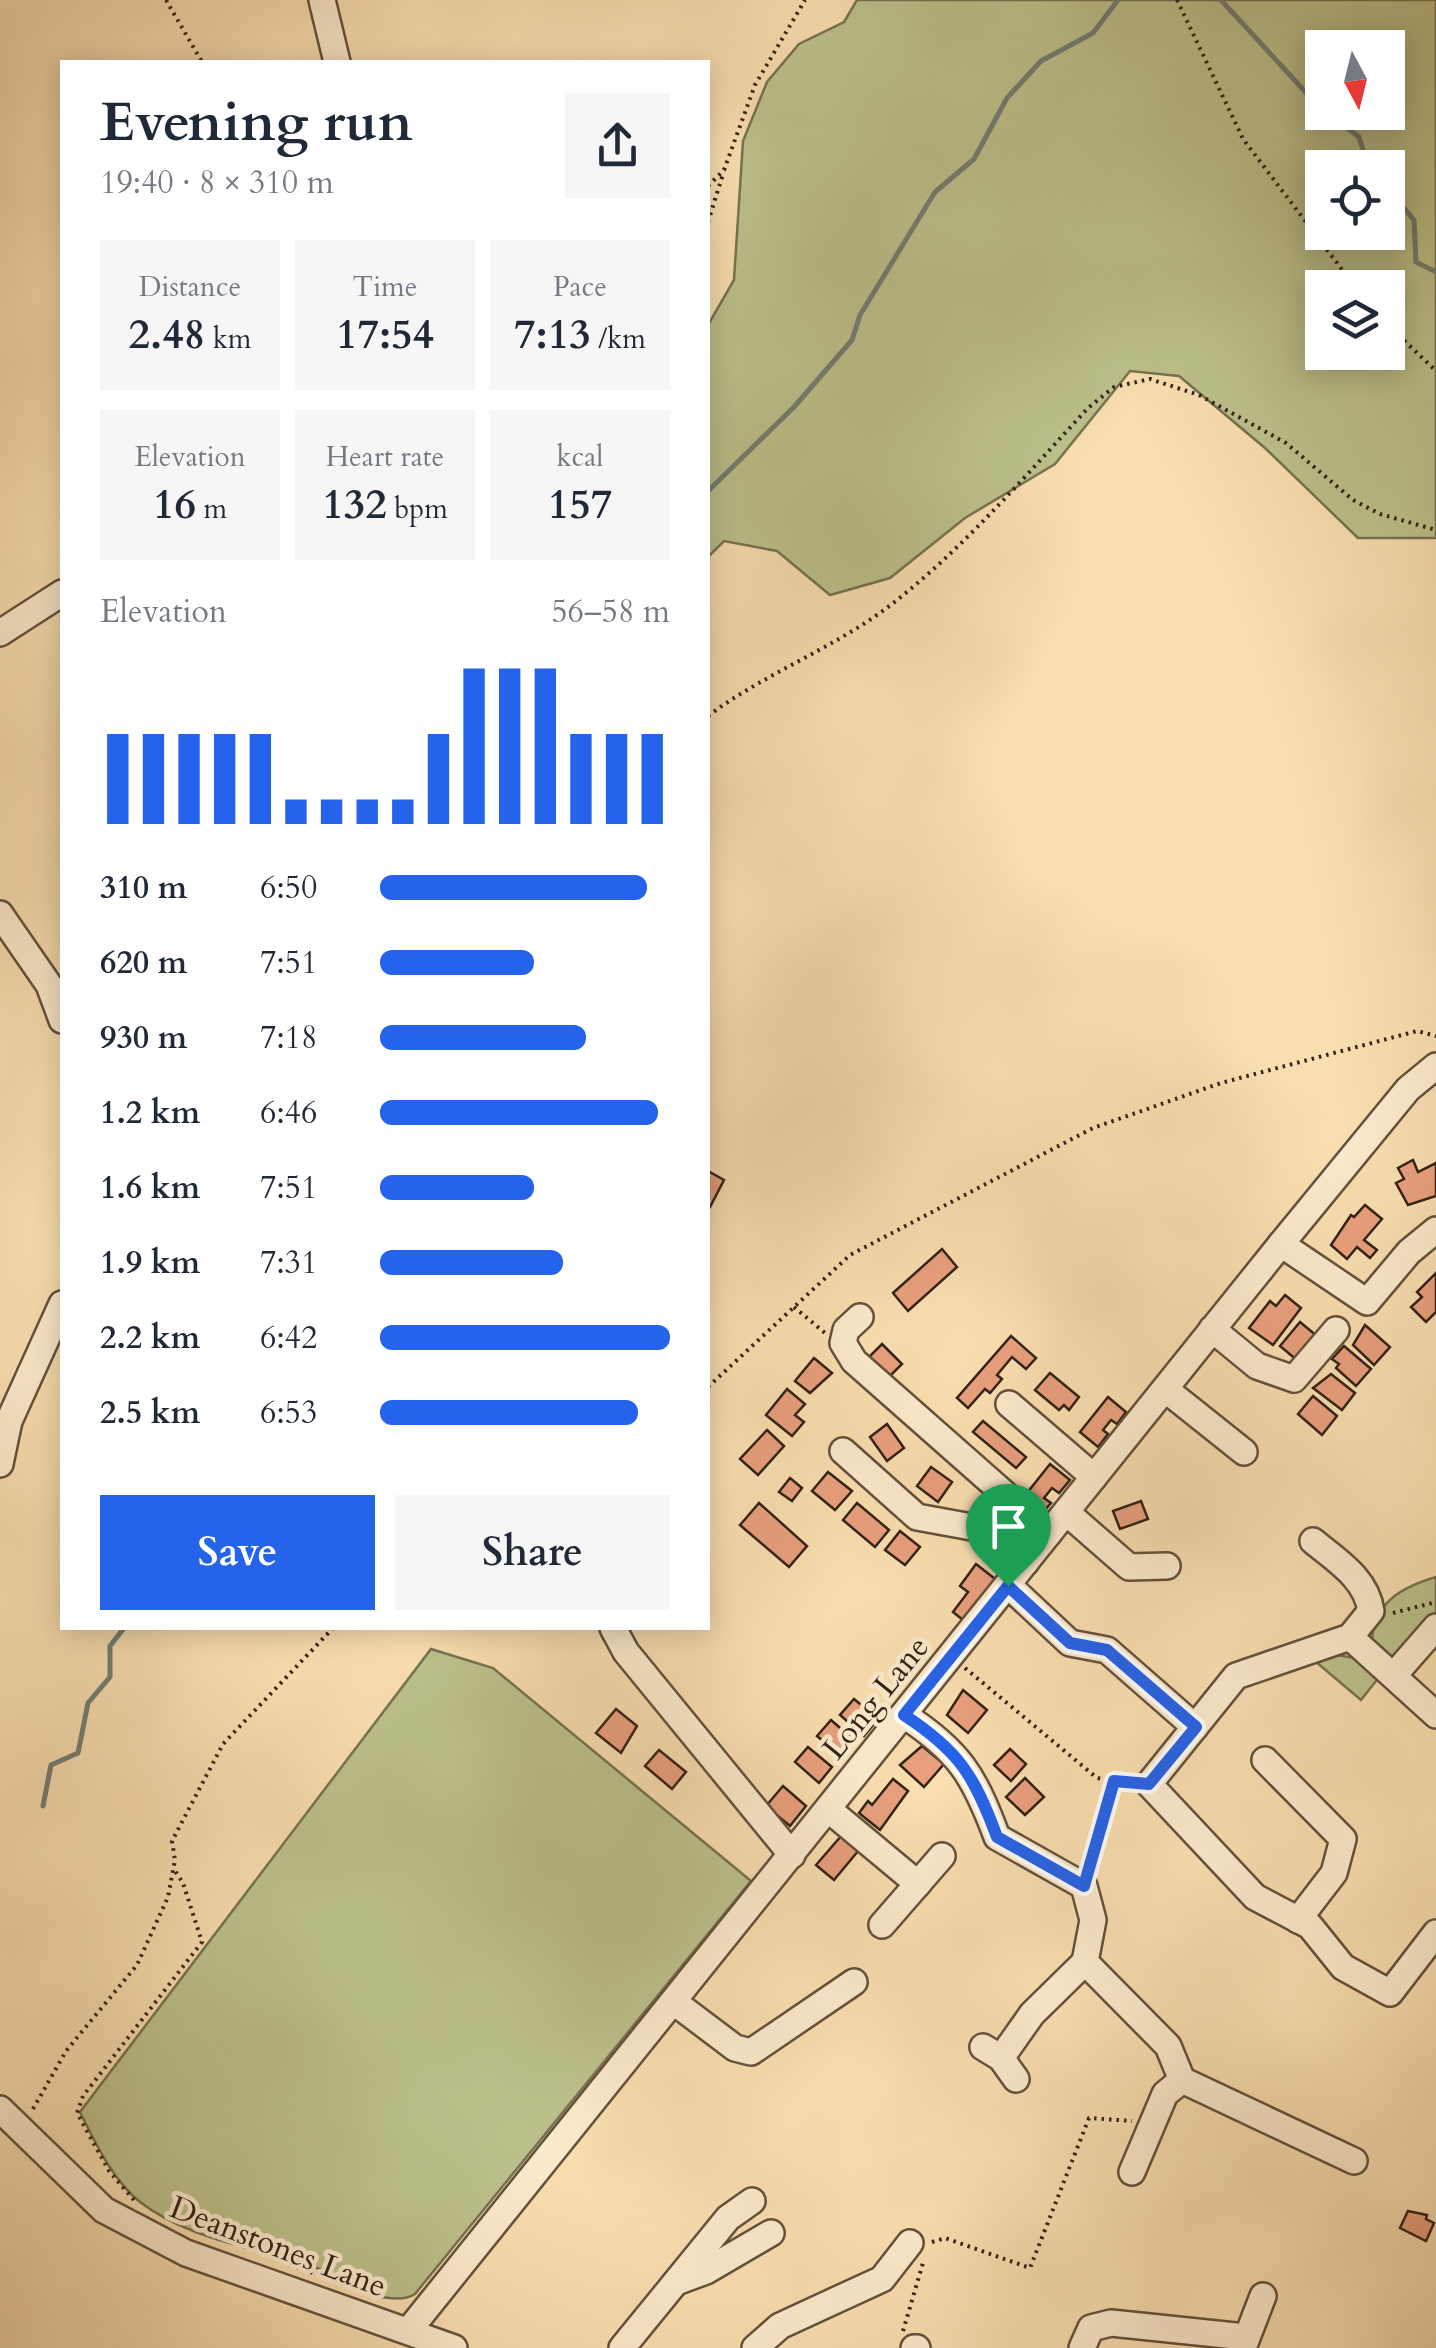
<!DOCTYPE html>
<meta charset="utf-8">
<style>
:root{--surface:#fff;--page:#f6f6f7;--text:#1f2937;--muted:#747a83;--accent:#2563eb}
body{margin:0;font-family:Cardo,serif;background:var(--page);color:var(--text);height:100vh;display:flex;flex-direction:column;font-size:38px;white-space:nowrap}
*{box-sizing:border-box;margin:0}
p{font-size:32px;color:var(--muted)}
.icon{flex:none;width:55px;height:55px;fill:none;stroke:currentColor;stroke-width:2;stroke-linecap:round;stroke-linejoin:round}
.map{position:relative;flex:1;overflow:hidden}
.details{position:absolute;left:60px;top:60px;width:650px;height:1570px;display:flex;flex-direction:column;background:var(--surface);border-radius:0px;box-shadow:0 5px 25px #0003}
.details>*{flex:none}
.needle{width:65px;rotate:173deg}
.controls{position:absolute;left:1305px;top:30px;display:grid;gap:20px}
.controls a{display:grid;place-items:center;width:100px;height:100px;border-radius:0px;background:var(--surface);box-shadow:0 5px 25px #0003;font-size:50px}
.pin{position:absolute;display:grid;place-items:center;width:85px;height:85px;color:#fff;margin:-102px -42px;border-radius:50% 50% 50% 0;rotate:-45deg;box-shadow:0 0 10px #0007}
.pin .icon{rotate:45deg}
.round{display:grid;place-items:center;flex:none;width:105px;height:105px;border-radius:0px;background:var(--page)}
.summary{display:flex;align-items:center;justify-content:space-between;height:170px;padding:0 40px}
h1{font-size:55px;font-weight:700;line-height:75px}
.metrics{display:grid;grid-template-columns:repeat(3,1fr);gap:15px;height:170px;padding:10px 40px}
.metrics div{display:grid;align-content:center;border-radius:0px;background:var(--page);text-align:center}
.metrics b{font-size:42px;font-weight:700}
.metrics small{font-size:28px;font-weight:400}
.metrics p{font-size:28px}
.chart{height:280px;padding:20px 40px}
.chart p{display:flex;justify-content:space-between}
.chart svg{width:100%;height:180px;margin-top:10px;stroke:var(--accent);stroke-width:6}
.action{display:flex;gap:20px;margin-top:auto;padding:20px 40px}
.action a{flex:1;height:115px;border-radius:0px;background:var(--accent);color:#fff;font-size:40px;font-weight:700;line-height:115px;text-align:center}
.action a+a{background:var(--page);color:var(--text)}
ul{padding:0 40px;list-style:none;font-size:32px}
li{display:grid;grid-template-columns:160px 120px 1fr;align-items:center;height:75px}
li i{height:25px;border-radius:12px;background:var(--accent)}
.map>svg:first-child{display:block}
.green{fill:#bcc18c;stroke:#767250;stroke-width:2.5;fill-rule:evenodd}
.lines{fill:none;stroke-linecap:round;stroke-linejoin:round}
.stream{stroke:#727e71;stroke-width:5}
.building{fill:#e99f7d;stroke:#312215;stroke-width:2.5}
.minor-casing{stroke:#63513c;stroke-width:30}
.path{stroke:#312215;stroke-width:4;stroke-dasharray:2.5 5;stroke-linecap:butt}
.minor{stroke:#fbeacc;stroke-width:25}
.route-casing{stroke:#fff;stroke-width:20}
.route{stroke:#2563eb;stroke-width:12}
.labels{text-anchor:middle;dominant-baseline:central;stroke-width:9;stroke-linejoin:round;paint-order:stroke}
.street-label{font-size:32px;fill:#312215;stroke:#fbeacc}
</style>
<div class="map">
<svg width="1436" height="2348" viewBox="0 0 1436 2348">
<rect width="100%" height="100%" fill="#f9deb0"/>
<filter id="stains"><feTurbulence type="fractalNoise" baseFrequency=".002" numOctaves="4"/><feColorMatrix values="0 0 0 0 .2 0 0 0 0 .09 0 0 0 0 .02 0 0 0 .5 -.17"/></filter>
<radialGradient id="worn" r=".72"><stop offset=".6" stop-color="#630" stop-opacity="0"/><stop offset="1" stop-color="#630" stop-opacity=".3"/></radialGradient>
<!-- green -->
<g class="green">
<path d="M857 0H1436V538H1358L1265 448 1179 376 1130 371 1055 464 965 518 890 578 830 595 777 551 724 541 708 557V325L734 280 743 141 767 82 799 44 844 22ZM1322 48H1388V112H1322ZM1322 168H1388V232H1322ZM1322 288H1388V352H1322Z"/>
<path d="M1436 1577V1627L1402 1666 1372 1639C1375 1601 1403 1587 1436 1577Z"/>
<path d="M431 1649 493 1668 751 1881 415 2294C403 2302 384 2298 370 2294 350 2289 334 2274 314 2267 256 2247 191 2241 140 2202 113 2181 95 2142 80 2112Z"/>
<path d="M1337 1655 1360 1659 1380 1676 1361 1700 1316 1662Z"/>
</g>
<g class="lines">
<!-- stream -->
<g class="stream">
<path d="M1221 0 1322 110"/>
<path d="M1326 112 1359 137 1369 168"/>
<path d="M1388 189 1414 220 1416 262 1436 272"/>
<path d="M708 491 794 407 852 340 860 315 935 192 974 159 1007 98 1041 61 1093 33 1118 0"/>
<path d="M43 1806 51 1765 78 1753 88 1703 110 1677V1646L124 1628"/>
</g>
</g>
<!-- building -->
<g class="building">
<path d="M1413 1160 1418 1172 1436 1163V1196L1408 1205 1396 1183 1404 1179 1398 1168Z"/>
<path d="M708 1171 724 1180 710 1207 708 1206Z"/>
<path d="M1365 1205 1382 1219 1364 1240 1377 1250 1370 1258 1357 1247 1347 1259 1331 1245 1351 1215 1354 1217Z"/>
<path d="M942 1249 957 1267 908 1311 893 1293Z"/>
<path d="M1436 1273V1312L1426 1322 1411 1307 1422 1297 1417 1292Z"/>
<path d="M1285 1295 1301 1308 1273 1345 1249 1328 1270 1301 1276 1306Z"/>
<path d="M1300 1322 1318 1337 1298 1361 1280 1346Z"/>
<path d="M1365 1325 1390 1347 1374 1365 1353 1345Z"/>
<path d="M1011 1336 1036 1358 1026 1369 1012 1357 997 1375 1002 1379 990 1393 985 1389 968 1408 957 1398Z"/>
<path d="M882 1344 902 1364 889 1377 869 1357Z"/>
<path d="M1344 1346 1371 1369 1356 1386 1336 1368 1339 1364 1332 1359Z"/>
<path d="M814 1358 832 1373 810 1393 795 1381Z"/>
<path d="M1050 1373 1079 1397 1069 1410 1064 1405 1059 1410 1035 1390Z"/>
<path d="M1331 1374 1355 1393 1342 1410 1313 1388Z"/>
<path d="M787 1389 805 1404 795 1415 804 1422 792 1436 766 1415Z"/>
<path d="M1313 1396 1337 1416 1322 1435 1298 1414Z"/>
<path d="M1108 1397 1126 1412 1117 1424 1111 1420 1103 1430 1108 1434 1098 1447 1080 1432Z"/>
<path d="M983 1421 1026 1457 1016 1468 973 1432Z"/>
<path d="M887 1424 904 1448 887 1461 870 1437Z"/>
<path d="M767 1430 784 1446 758 1475 740 1459Z"/>
<path d="M1050 1464 1070 1480 1059 1493 1052 1488 1044 1498 1051 1503 1042 1513 1023 1498Z"/>
<path d="M931 1467 952 1482 938 1502 917 1486Z"/>
<path d="M828 1472 852 1491 835 1510 812 1491Z"/>
<path d="M790 1478 802 1488 792 1501 779 1492Z"/>
<path d="M1141 1501 1148 1519 1120 1529 1113 1511Z"/>
<path d="M759 1503 807 1546 789 1567 740 1525Z"/>
<path d="M857 1503 889 1530 875 1547 843 1520Z"/>
<path d="M900 1531 920 1547 905 1565 885 1550Z"/>
<path d="M976 1564 999 1582 968 1624 953 1612 968 1592 960 1586Z"/>
<path d="M963 1690 987 1710 968 1733 947 1715Z"/>
<path d="M854 1699 878 1719 864 1736 840 1715Z"/>
<path d="M616 1709 637 1726 621 1753 596 1733Z"/>
<path d="M831 1720 854 1740 841 1756 817 1736Z"/>
<path d="M922 1746 944 1764 924 1787 900 1765Z"/>
<path d="M808 1747 832 1767 819 1783 795 1762Z"/>
<path d="M1010 1749 1026 1764 1011 1781 994 1765Z"/>
<path d="M659 1750 686 1772 672 1789 645 1766Z"/>
<path d="M1025 1778 1044 1797 1025 1815 1006 1797Z"/>
<path d="M893 1779 908 1791 880 1830 859 1813 868 1801 872 1805Z"/>
<path d="M783 1786 806 1806 790 1826 766 1806Z"/>
<path d="M842 1835 859 1850 834 1880 816 1865Z"/>
<path d="M1408 2211 1427 2215 1426 2219 1434 2223 1426 2241 1400 2228Z"/>
</g>
<g class="lines">
<!-- minor casing -->
<g class="minor-casing">
<g id="minor">
<path d="M322 0 337 62"/>
<path d="M0 633 62 593"/>
<path d="M0 914 49 985 62 1020"/>
<path d="M1281 1244 1367 1302 1409 1252 1436 1230"/>
<path d="M860 1317 846 1330 843 1343 854 1361 1049 1533"/>
<path d="M1212 1329 1257 1366 1294 1379 1336 1330"/>
<path d="M1165 1389 1244 1452"/>
<path d="M1009 1404 1094 1477"/>
<path d="M843 1451 917 1517 988 1530 1026 1562"/>
<path d="M0 1464 9 1421 62 1304"/>
<path d="M1066 1512 1129 1567 1167 1566"/>
<path d="M1313 1541C1337 1561 1366 1578 1371 1611L1350 1637 1236 1676 1149 1784 1255 1897 1310 1926 1343 1967 1390 1993 1436 1933"/>
<path d="M1009 1586 1070 1643 1107 1650 1195 1727"/>
<path d="M613 1628 626 1652 792 1855"/>
<path d="M1350 1637 1436 1715"/>
<path d="M1395 1674 1436 1627"/>
<path d="M904 1715C959 1751 974 1775 997 1837L1084 1886 1093 1920 1085 1962 1168 2046 1182 2080 1354 2161"/>
<path d="M1265 1760 1343 1839 1334 1873 1298 1920"/>
<path d="M828 1809 918 1884"/>
<path d="M882 1925 942 1856"/>
<path d="M674 2002 735 2048 751 2052 854 1982"/>
<path d="M983 2047 1001 2058 1016 2079"/>
<path d="M1001 2058 1032 2014 1085 1962"/>
<path d="M0 2109 104 2210 186 2253 454 2348"/>
<path d="M1132 2172 1165 2094 1182 2080"/>
<path d="M679 2281 706 2271 771 2233"/>
<path d="M409 2330 1281 1244 1408 1089 1436 1066"/>
<path d="M622 2348 728 2218 752 2201"/>
<path d="M755 2348 780 2326 882 2279 910 2243"/>
<path d="M914 2348H917"/>
<path d="M1082 2348 1091 2328 1111 2323 1245 2337"/>
<path d="M1243 2348 1263 2296"/>
</g>
</g>
<!-- path -->
<g class="path">
<path d="M166 0 202 62"/>
<path d="M1177 0 1243 139 1356 288"/>
<path d="M708 186 724 170 755 85 805 0"/>
<path d="M708 222 723 174"/>
<path d="M1388 325 1436 371"/>
<path d="M708 716C765 673 835 648 892 604 964 548 1026 475 1088 408L1114 387 1150 379 1199 395 1286 443 1353 500 1380 514 1436 530"/>
<path d="M794 1307 825 1333"/>
<path d="M708 1387 850 1255 1093 1128 1221 1083 1417 1031 1436 1036"/>
<path d="M1393 1613 1436 1602"/>
<path d="M965 1668 1097 1778 1130 1784"/>
<path d="M1089 1863 1114 1781"/>
<path d="M33 2109 66 2051 137 1965 168 1897 175 1860 172 1841 223 1744 333 1628"/>
<path d="M134 2200 109 2171 77 2113 83 2096 202 1942 183 1883 173 1868"/>
<path d="M932 2242 945 2238 1030 2268 1089 2118 1132 2121"/>
<path d="M275 2259 313 2273"/>
<path d="M903 2331 923 2263"/>
</g>
<!-- minor -->
<use href="#minor" class="minor"/>
</g>
<g class="lines">
<!-- route casing -->
<g class="route-casing">
<path id="route" d="M1008 1586 1070 1643 1107 1650 1196 1727 1149 1784 1114 1781 1084 1886 997 1837C974 1775 959 1751 904 1715Z"/>
</g>
<!-- route -->
<use href="#route" class="route"/>
</g>
<g class="labels">
<!-- street labels -->
<g class="street-label">
<text transform="translate(876 1698) rotate(-51)">Long Lane</text>
<text transform="translate(278 2247) rotate(21)">Deanstones Lane</text>
</g>
</g>
<rect width="100%" height="100%" filter="url(#stains)"/>
<rect width="100%" height="100%" fill="url(#worn)"/>
</svg>
<div class="controls">
<a><svg class="needle" viewBox="-14 -14 28 28"><path d="M0-13l5 13h-10z" fill="#e53935"/><path d="M0 13l5-13h-10z" fill="#747a83"/></svg></a>
<a><svg class="icon" aria-label="locate" viewBox="0 0 24 24"><circle cx="12" cy="12" r="6"/><path d="M12 2v4M12 18v4M2 12h4M18 12h4"/></svg></a>
<a><svg class="icon" aria-label="layers" viewBox="0 0 24 24"><path d="M12 4l9 5-9 5-9-5zM3 14l9 5 9-5"/></svg></a>
</div>
<div class="pin" style="left:1008px;top:1586px;background:#1e9e55"><svg class="icon" aria-label="arrive" viewBox="0 0 24 24"><path d="M6 21V4h12l-3 4 3 4H6"/></svg></div>
<section class="details">
<div class="summary"><div><h1>Evening run</h1><p>19:40 · 8 × 310 m</p></div><a class="round"><svg class="icon" aria-label="share" viewBox="0 0 24 24"><path d="M12 15V3M7 8l5-5 5 5M5 13v7h14v-7"/></svg></a></div>
<div class="metrics">
<div><p>Distance</p><b>2.48<small> km</small></b></div>
<div><p>Time</p><b>17:54</b></div>
<div><p>Pace</p><b>7:13<small> /km</small></b></div>
</div>
<div class="metrics">
<div><p>Elevation</p><b>16<small> m</small></b></div>
<div><p>Heart rate</p><b>132<small> bpm</small></b></div>
<div><p>kcal</p><b>157</b></div>
</div>
<div class="chart"><p><span>Elevation</span>56–58 m</p>
<svg viewBox="0 0 160 44" preserveAspectRatio="none"><path d="M5 44V22M15 44V22M25 44V22M35 44V22M45 44V22M55 44V38M65 44V38M75 44V38M85 44V38M95 44V22M105 44V6M115 44V6M125 44V6M135 44V22M145 44V22M155 44V22"/></svg>
</div>
<ul>
<li><b>310 m</b>6:50<i style="width:92%"></i></li>
<li><b>620 m</b>7:51<i style="width:53%"></i></li>
<li><b>930 m</b>7:18<i style="width:71%"></i></li>
<li><b>1.2 km</b>6:46<i style="width:96%"></i></li>
<li><b>1.6 km</b>7:51<i style="width:53%"></i></li>
<li><b>1.9 km</b>7:31<i style="width:63%"></i></li>
<li><b>2.2 km</b>6:42<i style="width:100%"></i></li>
<li><b>2.5 km</b>6:53<i style="width:89%"></i></li>
</ul>
<div class="action"><a>Save</a><a>Share</a></div>
</section>
</div>
